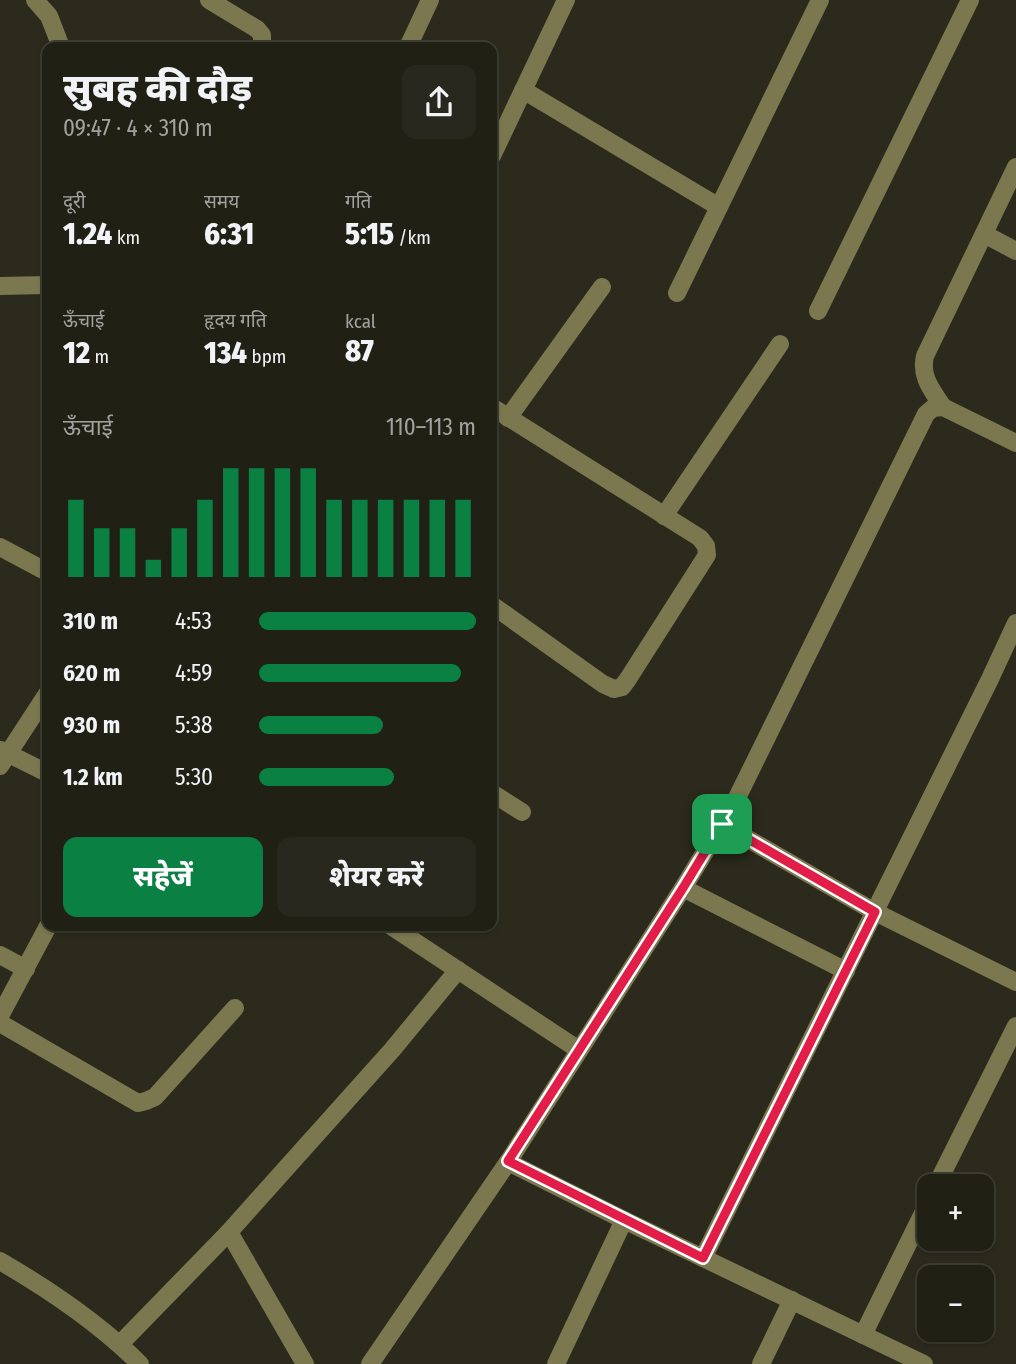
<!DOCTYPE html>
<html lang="hi">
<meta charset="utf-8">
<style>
:root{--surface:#202015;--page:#28281e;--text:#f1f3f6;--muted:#a2a3a0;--line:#3d3e34;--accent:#0b8043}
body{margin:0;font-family:"Fira Sans Condensed","Noto Sans Devanagari",sans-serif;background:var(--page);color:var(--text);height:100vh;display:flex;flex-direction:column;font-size:26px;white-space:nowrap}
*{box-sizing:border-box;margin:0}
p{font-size:23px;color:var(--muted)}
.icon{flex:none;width:38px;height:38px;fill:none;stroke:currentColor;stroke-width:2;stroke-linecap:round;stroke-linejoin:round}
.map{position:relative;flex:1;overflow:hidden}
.panel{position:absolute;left:42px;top:42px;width:455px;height:889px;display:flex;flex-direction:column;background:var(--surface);border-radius:14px;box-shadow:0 2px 5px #0004,0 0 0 2px var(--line)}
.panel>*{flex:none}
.fabs{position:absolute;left:917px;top:1174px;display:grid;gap:14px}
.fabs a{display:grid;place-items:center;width:77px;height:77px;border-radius:14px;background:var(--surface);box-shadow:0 2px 5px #0004,0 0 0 2px var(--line);font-size:35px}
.pin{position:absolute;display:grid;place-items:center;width:60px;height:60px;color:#fff;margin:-30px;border-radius:14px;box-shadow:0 4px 10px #0006}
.round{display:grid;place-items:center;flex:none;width:74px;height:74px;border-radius:14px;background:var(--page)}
.summary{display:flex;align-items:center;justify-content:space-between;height:119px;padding:0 21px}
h1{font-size:38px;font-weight:800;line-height:52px}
.stats{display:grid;grid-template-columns:repeat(3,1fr);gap:10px;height:119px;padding:7px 21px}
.stats div{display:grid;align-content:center}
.stats b{font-size:30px;font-weight:800}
.stats small{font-size:19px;font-weight:400}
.stats p{font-size:19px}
.chart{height:196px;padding:14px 21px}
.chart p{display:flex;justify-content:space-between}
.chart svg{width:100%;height:126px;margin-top:7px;stroke:var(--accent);stroke-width:6}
.primary-button{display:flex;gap:14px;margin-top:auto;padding:14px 21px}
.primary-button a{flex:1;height:80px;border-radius:14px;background:var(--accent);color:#fff;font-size:28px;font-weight:800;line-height:80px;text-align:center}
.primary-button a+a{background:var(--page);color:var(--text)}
ul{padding:0 21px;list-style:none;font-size:23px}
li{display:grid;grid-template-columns:112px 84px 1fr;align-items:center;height:52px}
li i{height:18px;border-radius:9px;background:var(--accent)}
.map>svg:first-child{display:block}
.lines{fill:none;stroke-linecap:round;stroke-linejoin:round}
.minor{stroke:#7b774f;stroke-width:18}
.route-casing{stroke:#fff;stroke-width:14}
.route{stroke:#e11d48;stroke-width:9}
</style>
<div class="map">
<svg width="1016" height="1364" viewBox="0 0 1016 1364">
<rect width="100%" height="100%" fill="#2b2a1c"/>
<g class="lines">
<!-- minor -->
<g class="minor">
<path d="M35 0 49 16 61 47"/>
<path d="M209 0 257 29 262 35V47"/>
<path d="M408 47 430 0"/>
<path d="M523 90 719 207"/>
<path d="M492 156 566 0"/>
<path d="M984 234 1016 251"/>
<path d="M0 286 47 285"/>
<path d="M677 293 820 0"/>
<path d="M818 311 970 0"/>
<path d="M492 407 700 538 706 546 707 555 628 679 622 687 614 689 603 684 492 605"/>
<path d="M943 407C932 390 920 377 925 356L1016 167"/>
<path d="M508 418 602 287"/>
<path d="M664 516 780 344"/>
<path d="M0 547 47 572"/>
<path d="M1 750 47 773"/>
<path d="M0 766 47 694"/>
<path d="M492 793 522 812"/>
<path d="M722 824 875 912 1016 982"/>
<path d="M683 888 846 971"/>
<path d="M391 926 579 1050"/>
<path d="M0 955 26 969"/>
<path d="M0 1016 48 926"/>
<path d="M0 1023 138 1103 146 1101 155 1097 235 1008"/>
<path d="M508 1162 624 1220 924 1364"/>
<path d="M936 1186 1016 1026"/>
<path d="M229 1232 305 1364"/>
<path d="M703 1258 990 679 1016 623"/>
<path d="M0 1261C50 1290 99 1323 140 1364"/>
<path d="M863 1335 929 1201"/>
<path d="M120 1344 229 1232 392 1050 458 970"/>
<path d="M370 1364 508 1162 683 888 733 806 926 414 933 408 943 407 1016 443"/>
<path d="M556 1364 624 1220"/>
<path d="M761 1364 792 1300"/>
</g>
</g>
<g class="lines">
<!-- route casing -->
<g class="route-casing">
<path id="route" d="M722 824 875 912 703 1258 508 1161 683 888Z"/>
</g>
<!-- route -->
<use href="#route" class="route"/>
</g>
</svg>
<div class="fabs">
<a>+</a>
<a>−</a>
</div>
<div class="pin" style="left:722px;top:824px;background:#1e9e55"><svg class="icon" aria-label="arrive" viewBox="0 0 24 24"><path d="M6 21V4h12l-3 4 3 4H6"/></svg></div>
<section class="panel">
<div class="summary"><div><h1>सुबह की दौड़</h1><p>09:47 · 4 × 310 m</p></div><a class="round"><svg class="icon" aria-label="share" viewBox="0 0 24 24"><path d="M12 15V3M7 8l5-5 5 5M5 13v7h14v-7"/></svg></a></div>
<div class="stats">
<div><p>दूरी</p><b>1.24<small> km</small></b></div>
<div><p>समय</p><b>6:31</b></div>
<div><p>गति</p><b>5:15<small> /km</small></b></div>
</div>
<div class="stats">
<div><p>ऊँचाई</p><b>12<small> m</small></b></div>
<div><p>हृदय गति</p><b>134<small> bpm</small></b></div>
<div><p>kcal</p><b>87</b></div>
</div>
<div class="chart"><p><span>ऊँचाई</span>110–113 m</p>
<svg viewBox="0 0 160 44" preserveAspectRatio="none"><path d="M5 44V17M15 44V27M25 44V27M35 44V38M45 44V27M55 44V17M65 44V6M75 44V6M85 44V6M95 44V6M105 44V17M115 44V17M125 44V17M135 44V17M145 44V17M155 44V17"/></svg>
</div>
<ul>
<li><b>310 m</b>4:53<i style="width:100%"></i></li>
<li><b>620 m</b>4:59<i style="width:93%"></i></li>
<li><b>930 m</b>5:38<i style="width:57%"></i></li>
<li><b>1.2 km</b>5:30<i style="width:62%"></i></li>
</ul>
<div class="primary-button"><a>सहेजें</a><a>शेयर करें</a></div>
</section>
</div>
